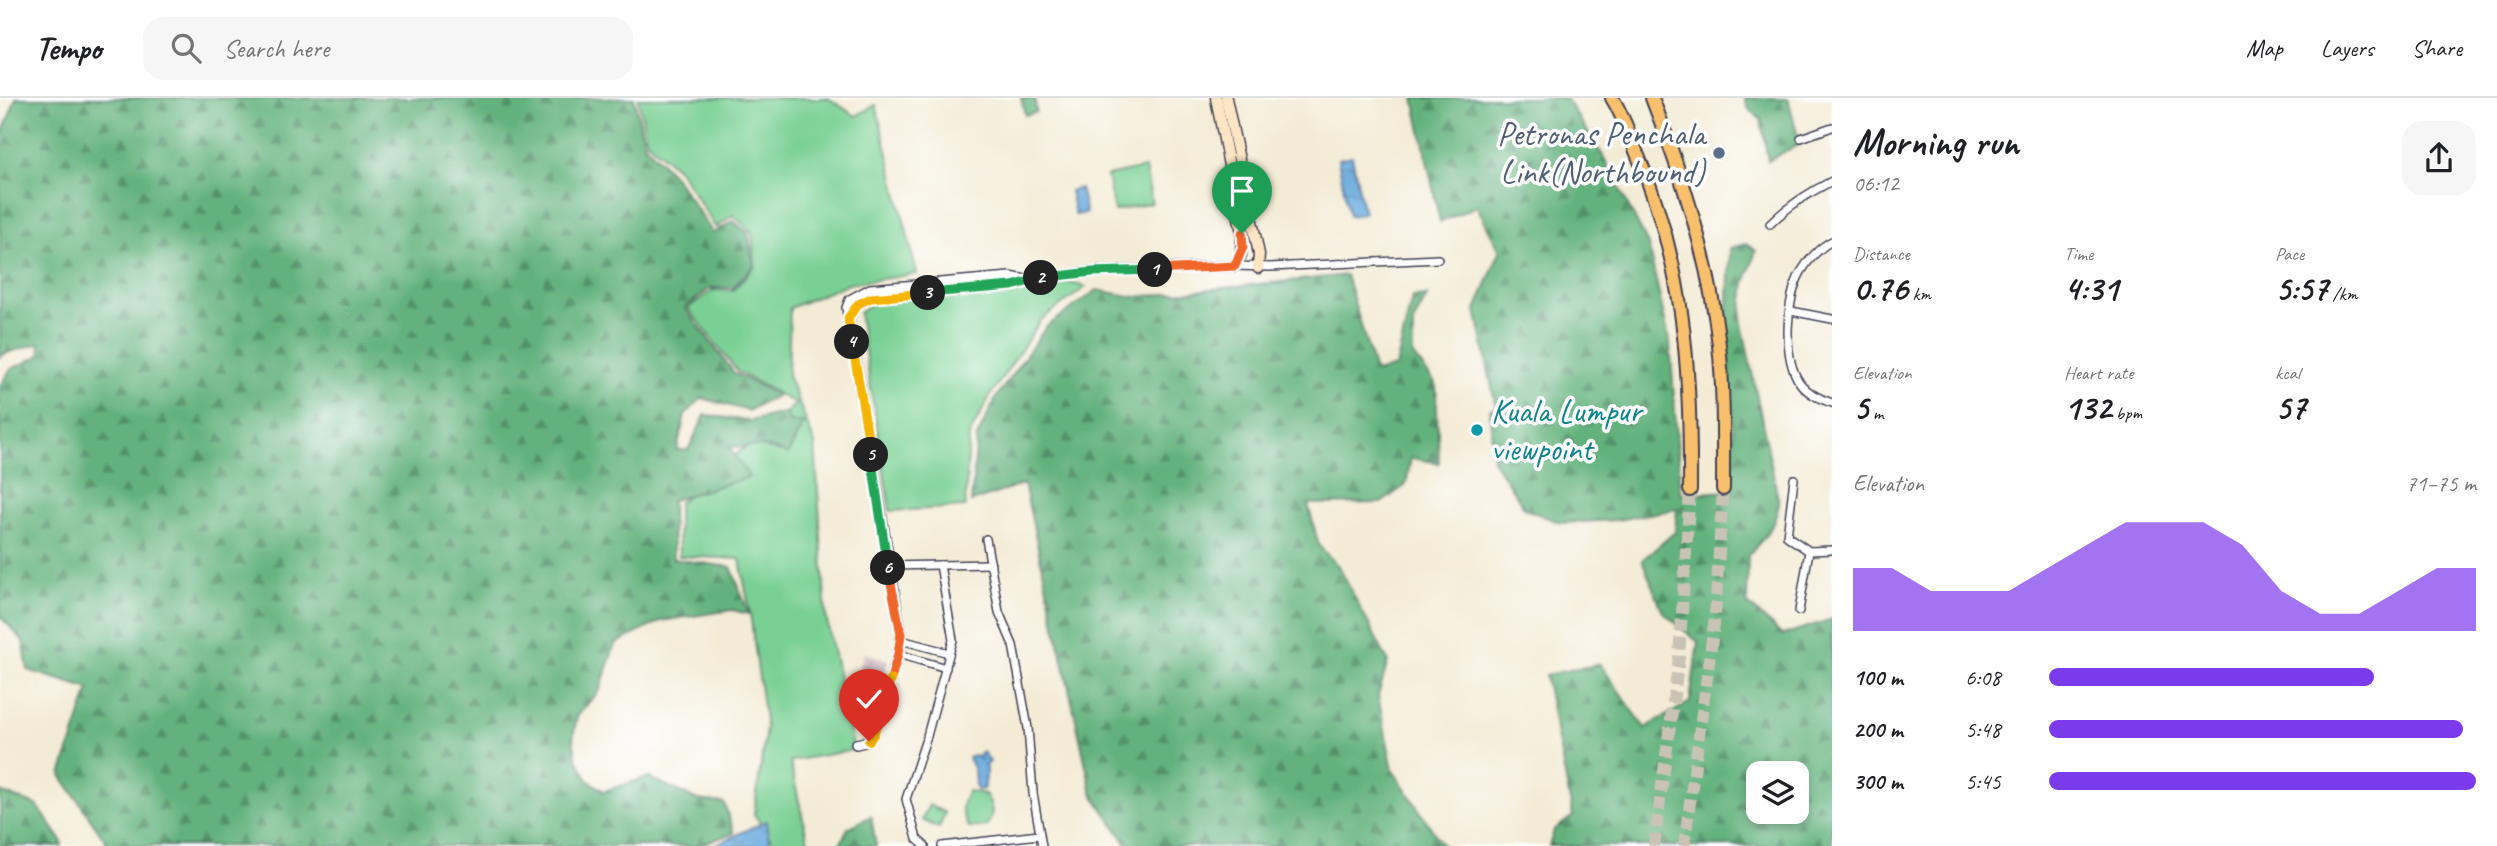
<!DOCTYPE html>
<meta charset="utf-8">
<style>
:root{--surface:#fff;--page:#f6f6f6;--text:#202124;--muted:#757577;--line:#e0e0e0;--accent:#7c3aed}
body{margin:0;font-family:Caveat,sans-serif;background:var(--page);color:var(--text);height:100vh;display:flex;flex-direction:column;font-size:26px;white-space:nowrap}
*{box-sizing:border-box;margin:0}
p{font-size:23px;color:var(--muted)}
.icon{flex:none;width:38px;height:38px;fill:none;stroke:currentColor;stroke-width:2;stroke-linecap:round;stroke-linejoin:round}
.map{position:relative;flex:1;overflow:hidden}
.panel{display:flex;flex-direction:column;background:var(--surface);width:665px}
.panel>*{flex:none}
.controls{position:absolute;left:1746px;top:663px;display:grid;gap:14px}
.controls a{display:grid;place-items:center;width:63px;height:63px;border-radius:14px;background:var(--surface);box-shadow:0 4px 10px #0003;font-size:35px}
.pin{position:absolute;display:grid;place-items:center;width:60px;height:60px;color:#fff;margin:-72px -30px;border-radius:50% 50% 50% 0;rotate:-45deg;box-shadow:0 0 7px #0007}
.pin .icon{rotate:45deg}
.km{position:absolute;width:35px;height:35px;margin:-18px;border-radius:50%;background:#222;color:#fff;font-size:19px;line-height:35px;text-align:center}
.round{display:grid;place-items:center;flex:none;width:74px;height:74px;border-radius:21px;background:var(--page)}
.head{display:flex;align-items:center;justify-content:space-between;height:119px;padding:0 21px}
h1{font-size:38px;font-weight:600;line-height:52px}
.stats{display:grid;grid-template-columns:repeat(3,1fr);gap:10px;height:119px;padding:7px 21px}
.stats div{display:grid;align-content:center}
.stats b{font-size:35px;font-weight:600}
.stats small{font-size:19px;font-weight:400}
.stats p{font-size:19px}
.chart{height:196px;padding:14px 21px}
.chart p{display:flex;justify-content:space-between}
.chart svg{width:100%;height:126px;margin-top:7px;fill:var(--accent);opacity:.7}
ul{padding:0 21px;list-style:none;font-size:23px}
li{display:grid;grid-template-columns:112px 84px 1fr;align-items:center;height:52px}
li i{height:18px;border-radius:9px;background:var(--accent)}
header{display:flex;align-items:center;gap:42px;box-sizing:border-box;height:98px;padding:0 35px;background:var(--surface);border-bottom:2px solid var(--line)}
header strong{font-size:33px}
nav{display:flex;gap:38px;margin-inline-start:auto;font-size:24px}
.search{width:490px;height:63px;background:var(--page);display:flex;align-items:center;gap:18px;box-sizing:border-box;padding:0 24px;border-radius:21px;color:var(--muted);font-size:26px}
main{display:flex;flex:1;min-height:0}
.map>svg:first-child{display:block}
.industrial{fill:url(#industrial-furrows)}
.green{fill:#7ad094;stroke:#4e7968;stroke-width:2}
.forest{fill:url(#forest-firs);stroke:#426a5c;stroke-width:2;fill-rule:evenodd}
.water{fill:url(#water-ripples);stroke:#46668c;stroke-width:2}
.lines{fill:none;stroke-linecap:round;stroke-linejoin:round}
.motorway-tunnel{stroke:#c9c3b6;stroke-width:12;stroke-dasharray:12 6;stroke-linecap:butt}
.minor-casing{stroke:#414052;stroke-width:10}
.tertiary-casing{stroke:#414052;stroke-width:12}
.secondary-casing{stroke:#414052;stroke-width:13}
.motorway-casing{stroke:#414052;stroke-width:16}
.minor{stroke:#fff;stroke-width:7}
.tertiary{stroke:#fff;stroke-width:9}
.secondary{stroke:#fce5c4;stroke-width:10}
.motorway{stroke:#f8bf6c;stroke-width:12}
.split-1-casing{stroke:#fff;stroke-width:14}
.split-2-casing{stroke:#fff;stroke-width:14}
.split-3-casing{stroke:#fff;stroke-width:14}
.split-4-casing{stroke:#fff;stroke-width:14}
.split-5-casing{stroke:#fff;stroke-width:14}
.split-6-casing{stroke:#fff;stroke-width:14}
.split-7-casing{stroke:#fff;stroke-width:14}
.split-8-casing{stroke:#fff;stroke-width:14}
.split-1{stroke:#f0652b;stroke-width:9}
.split-2{stroke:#22a559;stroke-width:9}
.split-3{stroke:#22a559;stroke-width:9}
.split-4{stroke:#f5b400;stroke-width:9}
.split-5{stroke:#f5b400;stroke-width:9}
.split-6{stroke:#22a559;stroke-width:9}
.split-7{stroke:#f0652b;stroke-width:9}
.split-8{stroke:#f5b400;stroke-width:9}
.service-dot{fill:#5c6f8a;stroke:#fff;stroke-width:2.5}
.culture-dot{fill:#0f9aa8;stroke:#fff;stroke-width:2.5}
.labels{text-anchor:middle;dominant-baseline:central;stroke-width:7;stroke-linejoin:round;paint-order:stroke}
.service-label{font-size:33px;fill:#4e5e75;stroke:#fff;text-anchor:end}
.culture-label{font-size:33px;fill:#0d838f;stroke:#fff;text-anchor:start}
</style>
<header>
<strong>Tempo</strong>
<div class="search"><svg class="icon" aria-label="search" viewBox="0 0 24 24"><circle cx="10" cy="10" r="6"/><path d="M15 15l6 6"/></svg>Search here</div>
<nav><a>Map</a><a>Layers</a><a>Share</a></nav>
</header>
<main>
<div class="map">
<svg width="1832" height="748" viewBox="0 0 1832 748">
<defs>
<pattern id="industrial-furrows" width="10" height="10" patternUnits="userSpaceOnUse" patternTransform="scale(1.75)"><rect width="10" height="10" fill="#d2bdc6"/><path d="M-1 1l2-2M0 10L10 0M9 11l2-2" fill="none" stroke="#b4a2ab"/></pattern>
<pattern id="forest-firs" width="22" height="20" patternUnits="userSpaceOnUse" patternTransform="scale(1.75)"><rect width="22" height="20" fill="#63b27e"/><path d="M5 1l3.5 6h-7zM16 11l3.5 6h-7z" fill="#519068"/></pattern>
<pattern id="water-ripples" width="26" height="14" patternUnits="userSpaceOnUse" patternTransform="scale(1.75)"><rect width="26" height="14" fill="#69aadd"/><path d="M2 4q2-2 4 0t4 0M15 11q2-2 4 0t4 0" fill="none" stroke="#568ab4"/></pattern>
</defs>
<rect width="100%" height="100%" fill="#fff"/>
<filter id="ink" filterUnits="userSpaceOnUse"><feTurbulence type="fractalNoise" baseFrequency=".0143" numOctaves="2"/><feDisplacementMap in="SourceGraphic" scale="14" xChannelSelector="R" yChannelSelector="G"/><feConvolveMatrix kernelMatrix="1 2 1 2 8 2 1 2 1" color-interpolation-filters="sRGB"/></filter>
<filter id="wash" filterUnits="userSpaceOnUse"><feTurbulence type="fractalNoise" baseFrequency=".00686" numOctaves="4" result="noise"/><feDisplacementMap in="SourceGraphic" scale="28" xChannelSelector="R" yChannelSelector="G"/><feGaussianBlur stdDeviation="1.57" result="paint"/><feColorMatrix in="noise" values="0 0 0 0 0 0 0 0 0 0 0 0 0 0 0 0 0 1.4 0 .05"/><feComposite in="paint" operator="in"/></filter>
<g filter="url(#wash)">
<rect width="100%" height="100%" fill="#f3ebd5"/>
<!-- industrial -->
<path class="industrial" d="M864 555 888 562 876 605 852 598Z"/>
<!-- green -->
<g class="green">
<path d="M638 0H828L856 18 876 7 917 176 847 186 790 210 788 277 815 346 826 518 854 652 790 663 809 748H776L754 716 766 630 750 515 740 461 679 458 678 405 796 306 737 273 688 210 713 192 733 193 755 168 752 135 733 117 716 130 679 72 647 44Z"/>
<path d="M1145 70 1152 105 1114 113 1107 78Z"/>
<path d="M1064 183 1086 189 1041 222 990 298 969 338 965 409 890 413 859 215 877 200Z"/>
<path d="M968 693 985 696C992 706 995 718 986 728L969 730C961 715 959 709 968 693Z"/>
<path d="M929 707 945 715 939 730 922 722Z"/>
</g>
<!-- forest -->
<g class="forest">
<path d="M16 0H634L645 47 675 79 713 135 733 123 748 135 754 168 733 190H710L685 210 734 275 778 297 748 313 702 300 685 317 677 352H688L705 317 750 323 787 314 789 324H804L788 356 761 348 729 349 749 379 672 402 673 461 731 469 749 516 732 512 661 523 615 546 600 592 577 618 573 640 576 658 588 682 604 693 648 679 698 702 724 705 734 735 697 748H109L61 677 89 591 28 572 23 543 0 518V287L11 271 41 257 39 245 4 256 0 259V42Z"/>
<path d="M1021 0H1035L1036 14 1025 17Z"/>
<path d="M1414 0H1566L1603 58 1648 146 1670 245 1681 396 1732 393 1733 334 1727 228 1730 150 1746 146 1756 153 1745 185 1741 221 1779 405C1775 429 1765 440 1748 457L1747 505 1782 537 1832 521V748H1549L1554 732 1573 718 1545 577 1600 566 1645 630 1690 604 1698 544 1663 514 1642 462 1675 434 1677 411 1617 422 1561 425 1525 411 1493 362 1490 311 1496 309 1476 212 1500 153 1477 108 1440 124ZM1759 676H1797V714H1759Z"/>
<path d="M1744 0H1788L1800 46 1768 63 1761 22 1748 9Z"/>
<path d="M1346 177 1375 274 1396 269 1412 199 1427 198 1413 225V257L1436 286 1439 365 1411 360 1406 387 1381 405 1308 406 1319 448 1339 469 1388 563 1378 598 1393 672 1443 748H1128L1092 695 1024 386 971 404 977 339 997 298 1046 229 1097 192 1136 199Z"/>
<path d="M0 694 37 707 61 742 62 748H0Z"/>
<path d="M871 718 876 748H839L848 730Z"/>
</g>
<!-- water -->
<g class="water">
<path d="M1352 58 1364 116 1349 118 1338 61Z"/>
<path d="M1080 90 1086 115 1075 117 1070 93Z"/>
<path d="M983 654 990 664 985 667C987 673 986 686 983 691L978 692 975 688 974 672 968 660 974 657 980 661 979 656Z"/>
<path d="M766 723 770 748H712H713Z"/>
</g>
</g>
<g filter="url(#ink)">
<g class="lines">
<!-- motorway-tunnel -->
<g class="motorway-tunnel">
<path d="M1654 748 1679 560 1690 392"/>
<path d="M1684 748 1715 519 1723 391"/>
</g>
<!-- minor casing -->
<g class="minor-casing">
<g id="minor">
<path d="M1801 40 1832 29"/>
<path d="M1770 126C1789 107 1808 95 1832 83"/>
<path d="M1832 143C1820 149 1808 162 1801 174 1786 200 1782 260 1800 285 1808 296 1820 301 1832 305"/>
<path d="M1235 168 1270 169 1438 161"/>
<path d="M1791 213 1832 221"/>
<path d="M1794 381 1787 438 1809 453"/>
<path d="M986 441 999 514 1013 547 1028 630 1033 695 1042 748"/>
<path d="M888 468 991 466"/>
<path d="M1799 513 1809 453 1832 452"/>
<path d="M901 542 949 555"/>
<path d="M898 556 946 570"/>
<path d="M925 748 917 741 906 701 927 638 953 542 940 467"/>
<path d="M942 748 1039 737"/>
</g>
</g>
<!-- tertiary casing -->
<g class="tertiary-casing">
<g id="tertiary">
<path d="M848 220 858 206 871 200 1012 188 1026 182 1092 174 1235 168"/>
<path d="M856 646 869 643 874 636 898 556 901 536 847 210 850 202 870 191 1010 179 1026 182"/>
</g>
</g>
<!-- secondary casing -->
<g class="secondary-casing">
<g id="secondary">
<path d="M1216 0 1242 135 1241 157 1235 168"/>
<path d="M1226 0 1259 156 1258 170"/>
</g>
</g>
<!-- motorway casing -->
<g class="motorway-casing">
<g id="motorway">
<path d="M1612 0C1622 16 1629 35 1636 53 1685 166 1691 272 1690 392"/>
<path d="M1652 0C1683 80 1709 161 1719 247 1724 294 1723 343 1723 391"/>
</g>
</g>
<!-- minor -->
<use href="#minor" class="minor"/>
<!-- tertiary -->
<use href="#tertiary" class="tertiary"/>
<!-- secondary -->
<use href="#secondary" class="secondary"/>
<!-- motorway -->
<use href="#motorway" class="motorway"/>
</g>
</g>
<g class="lines" filter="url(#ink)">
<!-- split-1 casing -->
<g class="split-1-casing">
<path id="split-1" d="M1155 172 1235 168 1243 149 1242 135"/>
</g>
<!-- split-2 casing -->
<g class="split-2-casing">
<path id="split-2" d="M1041 180 1092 174 1155 172"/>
</g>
<!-- split-3 casing -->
<g class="split-3-casing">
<path id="split-3" d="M928 195 1012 188 1041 180"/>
</g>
<!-- split-4 casing -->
<g class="split-4-casing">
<path id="split-4" d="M852 244 848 220 858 206 871 200 928 195"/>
</g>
<!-- split-5 casing -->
<g class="split-5-casing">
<path id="split-5" d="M852 244 871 357"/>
</g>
<!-- split-6 casing -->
<g class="split-6-casing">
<path id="split-6" d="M871 357 888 470"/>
</g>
<!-- split-7 casing -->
<g class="split-7-casing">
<path id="split-7" d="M888 470 901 536 898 556 891 581"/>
</g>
<!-- split-8 casing -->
<g class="split-8-casing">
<path id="split-8" d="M869 643 874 636 891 581"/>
</g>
<!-- split-1 -->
<use href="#split-1" class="split-1"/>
<!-- split-2 -->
<use href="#split-2" class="split-2"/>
<!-- split-3 -->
<use href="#split-3" class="split-3"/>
<!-- split-4 -->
<use href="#split-4" class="split-4"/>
<!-- split-5 -->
<use href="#split-5" class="split-5"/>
<!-- split-6 -->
<use href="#split-6" class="split-6"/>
<!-- split-7 -->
<use href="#split-7" class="split-7"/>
<!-- split-8 -->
<use href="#split-8" class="split-8"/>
</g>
<!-- markers -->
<circle class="service-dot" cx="1719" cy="55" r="7"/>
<circle class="culture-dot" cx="1477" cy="332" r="7"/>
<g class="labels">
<!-- service labels -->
<g class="service-label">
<text x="1705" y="36">Petronas Penchala<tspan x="1705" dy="38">Link(Northbound)</tspan></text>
</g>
<!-- culture labels -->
<g class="culture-label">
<text x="1491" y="313">Kuala Lumpur<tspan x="1491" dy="38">viewpoint</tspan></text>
</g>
</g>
</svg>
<div class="controls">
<a><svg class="icon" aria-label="layers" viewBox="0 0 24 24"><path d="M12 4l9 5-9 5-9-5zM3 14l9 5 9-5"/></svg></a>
</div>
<div class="pin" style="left:1242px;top:135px;background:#1e9e55"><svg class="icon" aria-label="arrive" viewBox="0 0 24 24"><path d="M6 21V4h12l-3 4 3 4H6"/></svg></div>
<div class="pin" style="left:869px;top:643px;background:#d93025"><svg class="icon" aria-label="check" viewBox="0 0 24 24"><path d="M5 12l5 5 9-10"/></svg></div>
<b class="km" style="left:1155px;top:172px">1</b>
<b class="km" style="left:1041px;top:180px">2</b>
<b class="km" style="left:928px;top:195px">3</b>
<b class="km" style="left:852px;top:244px">4</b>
<b class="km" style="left:871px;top:357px">5</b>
<b class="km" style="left:888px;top:470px">6</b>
</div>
<section class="panel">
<div class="head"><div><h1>Morning run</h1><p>06:12</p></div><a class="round"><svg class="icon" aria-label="share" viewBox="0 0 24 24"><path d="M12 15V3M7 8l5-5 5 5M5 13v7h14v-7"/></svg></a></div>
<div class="stats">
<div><p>Distance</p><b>0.76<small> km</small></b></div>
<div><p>Time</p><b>4:31</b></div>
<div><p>Pace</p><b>5:57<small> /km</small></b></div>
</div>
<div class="stats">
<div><p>Elevation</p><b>5<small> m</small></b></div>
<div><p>Heart rate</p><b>132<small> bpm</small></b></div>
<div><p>kcal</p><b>57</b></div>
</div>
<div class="chart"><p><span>Elevation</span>71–75 m</p>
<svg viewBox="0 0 160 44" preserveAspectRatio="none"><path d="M0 44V22L10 22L20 30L30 30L40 30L50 22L60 14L70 6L80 6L90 6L100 14L110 30L120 38L130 38L140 30L150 22L160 22V44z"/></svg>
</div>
<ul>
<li><b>100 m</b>6:08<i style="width:76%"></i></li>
<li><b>200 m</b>5:48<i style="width:97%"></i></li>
<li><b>300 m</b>5:45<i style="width:100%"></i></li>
</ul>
</section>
</main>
